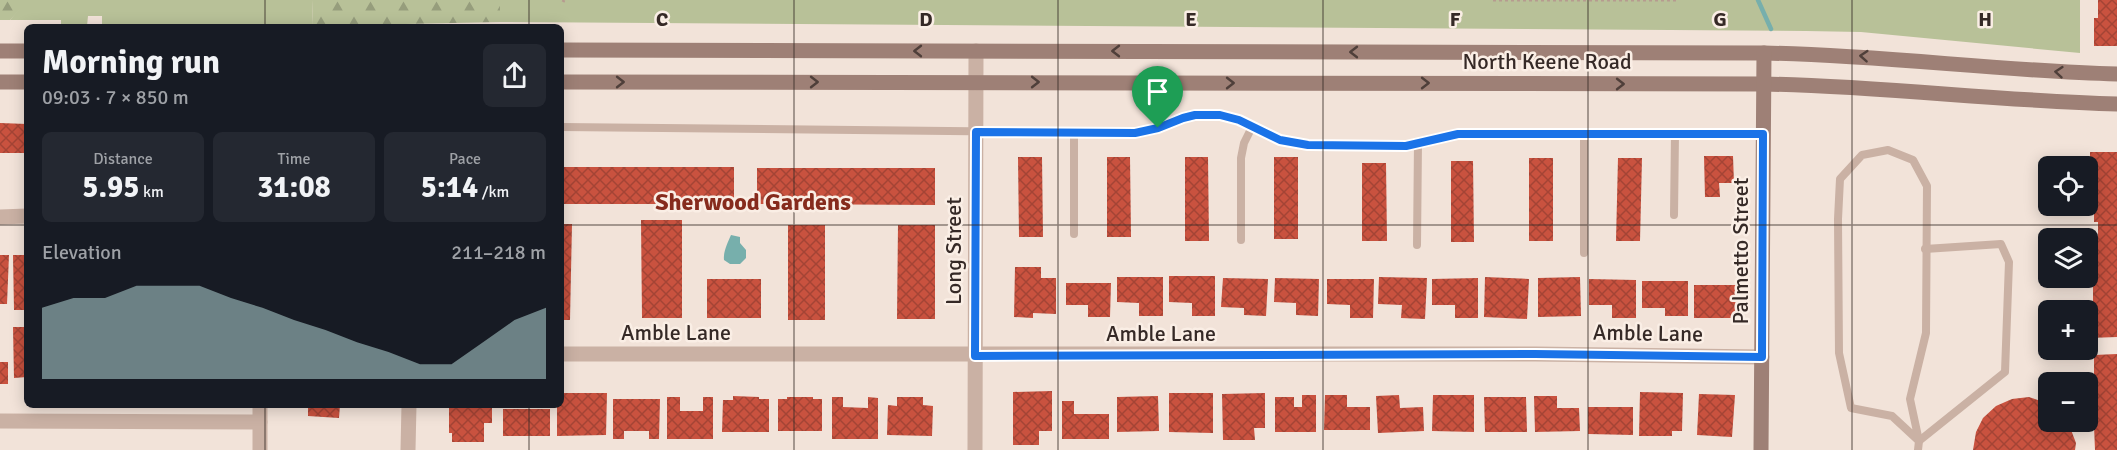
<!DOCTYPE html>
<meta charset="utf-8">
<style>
:root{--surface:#171b24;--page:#242831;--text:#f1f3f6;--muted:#9ea1a6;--accent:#91adae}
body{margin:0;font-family:Signika,sans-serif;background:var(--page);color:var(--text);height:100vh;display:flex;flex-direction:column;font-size:22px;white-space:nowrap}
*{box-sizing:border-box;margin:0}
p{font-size:20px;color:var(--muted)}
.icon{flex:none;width:33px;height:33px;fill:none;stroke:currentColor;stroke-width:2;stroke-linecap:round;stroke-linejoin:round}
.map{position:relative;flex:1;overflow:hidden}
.panel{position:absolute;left:24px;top:24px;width:540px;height:384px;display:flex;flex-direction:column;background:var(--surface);border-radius:9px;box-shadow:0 3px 15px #0003}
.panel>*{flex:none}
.fabs{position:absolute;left:2038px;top:156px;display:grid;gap:12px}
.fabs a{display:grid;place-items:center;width:60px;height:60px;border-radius:9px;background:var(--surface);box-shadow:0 3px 15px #0003;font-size:30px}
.pin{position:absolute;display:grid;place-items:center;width:51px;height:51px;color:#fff;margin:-62px -26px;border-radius:50% 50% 50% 0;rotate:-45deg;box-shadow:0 0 6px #0007}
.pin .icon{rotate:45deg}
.round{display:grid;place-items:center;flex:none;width:63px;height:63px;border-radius:9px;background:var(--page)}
.headline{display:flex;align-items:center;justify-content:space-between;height:102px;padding:0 18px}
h1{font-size:33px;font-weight:700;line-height:45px}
.metrics{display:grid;grid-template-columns:repeat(3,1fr);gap:9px;height:102px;padding:6px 18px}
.metrics div{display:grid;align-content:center;border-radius:9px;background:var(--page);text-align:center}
.metrics b{font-size:30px;font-weight:700}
.metrics small{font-size:16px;font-weight:400}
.metrics p{font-size:16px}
.chart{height:168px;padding:12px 18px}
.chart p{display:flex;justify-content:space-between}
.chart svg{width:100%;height:108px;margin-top:6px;fill:var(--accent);opacity:.7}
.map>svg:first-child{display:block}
.grass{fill:#b8c198}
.forest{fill:url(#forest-firs)}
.water{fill:#77afac}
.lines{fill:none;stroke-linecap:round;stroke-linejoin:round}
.stream{stroke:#77afac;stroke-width:4.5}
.building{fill:url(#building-cross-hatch)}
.path{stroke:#b69b8f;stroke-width:3;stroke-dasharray:3 3;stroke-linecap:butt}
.lane{stroke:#cab1a4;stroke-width:8}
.street{stroke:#cab1a4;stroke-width:15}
.secondary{stroke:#9e8076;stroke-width:15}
.oneway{stroke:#4f3f3a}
.route-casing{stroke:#fff;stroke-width:12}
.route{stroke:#1a73e8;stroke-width:8}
.grid{fill:none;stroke:#352926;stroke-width:1.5;stroke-opacity:0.55}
.labels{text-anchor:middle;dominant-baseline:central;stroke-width:5;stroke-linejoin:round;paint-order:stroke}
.street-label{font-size:22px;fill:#352926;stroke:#faeee5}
.neighbourhood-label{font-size:24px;font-weight:bold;fill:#862b1d;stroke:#faeee5}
.grid-label{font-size:20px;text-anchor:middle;font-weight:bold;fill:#352926;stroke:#faeee5;stroke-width:5;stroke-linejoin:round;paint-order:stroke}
</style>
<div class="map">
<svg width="2117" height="450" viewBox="0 0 2117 450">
<defs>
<pattern id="forest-firs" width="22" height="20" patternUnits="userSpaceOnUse" patternTransform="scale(1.5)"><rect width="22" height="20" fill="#b8c198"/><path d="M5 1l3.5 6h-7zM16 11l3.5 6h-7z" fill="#969d7c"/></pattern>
<pattern id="building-cross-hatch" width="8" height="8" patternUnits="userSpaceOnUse" patternTransform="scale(1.5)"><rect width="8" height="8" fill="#c9523f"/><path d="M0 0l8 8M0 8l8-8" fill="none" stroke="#a44435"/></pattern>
</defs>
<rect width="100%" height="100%" fill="#f2e3d9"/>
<!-- grass -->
<g class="grass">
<path d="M27 0H313L312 26H102V16H88L87 26H61V20H10Z"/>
<path d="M500 0H2080V53L1861 32 1806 31 500 22Z"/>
</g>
<!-- forest -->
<g class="forest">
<path d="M0 0H27V2L10 20H0Z"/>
<path d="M313 0H500V22L312 26Z"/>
</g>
<!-- water -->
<path class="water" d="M731 235 740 237V243L746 250V258L740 264H730L724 260C723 252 728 242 731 235Z"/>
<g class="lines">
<!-- stream -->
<path class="stream" d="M1758 0 1771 29"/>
</g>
<!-- building -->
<g class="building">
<path d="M2098 0H2117V46H2094V18H2098Z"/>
<path d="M0 123 27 124V153H0Z"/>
<path d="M2090 152H2117V337L2089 338V309H2093V265H2098V222H2094V177H2090Z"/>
<path d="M1704 156H1733L1734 183H1719L1720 197H1705Z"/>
<path d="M1018 157H1042L1043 237H1019Z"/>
<path d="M1107 157H1130L1131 237H1107Z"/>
<path d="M1185 157H1208L1209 241H1185Z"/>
<rect x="1274" y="157" width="24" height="82"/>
<rect x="1529" y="158" width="24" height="83"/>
<path d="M1618 158H1642L1640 241H1616Z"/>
<path d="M1451 161H1473L1474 242H1451Z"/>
<path d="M1362 163H1386L1387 241H1362Z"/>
<rect x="561" y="167" width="173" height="37"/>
<path d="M757 168H935V205L757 204Z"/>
<path d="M641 220H682V318H642Z"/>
<path d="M561 224H572L570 320H561Z"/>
<rect x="788" y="225" width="37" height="95"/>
<path d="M898 225H935V319H897Z"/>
<path d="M0 255H9L7 304H0Z"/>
<path d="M13 255H27V310H14Z"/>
<path d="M1015 267H1041V278H1056V314L1033 313V318L1014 317Z"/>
<path d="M1169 276H1215V316H1192V303L1169 302Z"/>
<path d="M1117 277H1163V316H1139V303L1117 302Z"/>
<path d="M1379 277 1427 278 1425 319 1401 318 1402 305 1378 304Z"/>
<path d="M1485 277 1529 279 1527 319 1484 317Z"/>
<path d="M1580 277 1581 316 1538 317V278Z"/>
<path d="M1223 278 1268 279 1266 316 1244 315V308L1221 307Z"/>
<path d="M1275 278 1319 279 1318 316 1296 315V303L1274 302Z"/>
<path d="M1478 278V318H1455V305H1432V279Z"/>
<rect x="707" y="279" width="54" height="39"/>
<path d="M1327 279H1374L1373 318H1350V305L1327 304Z"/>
<path d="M1589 279 1636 280V318H1612V305H1589Z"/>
<path d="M1642 281H1688V316H1665V308H1642Z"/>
<path d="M1066 283H1111L1110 317H1088V305H1066Z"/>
<path d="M1694 285H1736L1735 318H1694Z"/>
<path d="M13 327H27V377L14 378Z"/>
<path d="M2117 354V450H2095L2094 426H2090V400H2094V355Z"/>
<rect x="0" y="362" width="8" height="22"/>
<path d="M1052 391V431H1039V445H1013V392Z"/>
<path d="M1640 392 1683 393 1682 431H1672V436H1639Z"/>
<path d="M561 393H607L606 435 557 436V405H561Z"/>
<path d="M1169 393H1213V433L1169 432Z"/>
<path d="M1265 393V428H1254L1255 440H1223L1222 394Z"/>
<path d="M1699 394 1735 395 1732 437 1697 435Z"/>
<path d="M1302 395H1316V432H1275V397H1294V407H1302Z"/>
<path d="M1325 395H1347V407H1370V430H1324Z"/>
<path d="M1399 395 1400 408 1423 407 1424 431 1378 433 1376 396Z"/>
<path d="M1433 395H1474V432L1432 431Z"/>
<path d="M733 396 759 397V399H769V432H722L723 400H733Z"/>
<path d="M1158 396 1159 431 1117 432V397Z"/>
<path d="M1534 396H1557V408H1579L1580 431 1535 432Z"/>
<path d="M667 397H680V411H703V397H713V439H667Z"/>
<path d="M787 397H813V399H822V431H778V399H787Z"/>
<path d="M832 397H843V407L868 408V397L878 398V439H832Z"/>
<path d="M897 397H923V405L933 406 932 436 887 435 888 405 897 406Z"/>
<path d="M1484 397H1526L1527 432H1485Z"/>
<path d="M2029 397 2049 404V422H2068L2076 443 2075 450H1973L1976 432 1983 418 1996 406 2012 399Z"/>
<path d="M613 399H660L659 439H649V431H624V439H613Z"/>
<path d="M1062 401H1074V414H1109V439H1062Z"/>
<path d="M308 405H340L339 418 308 416Z"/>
<path d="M492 405V423H484V442H452V433H449V406Z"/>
<path d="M1588 407H1633V435L1588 434Z"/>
<rect x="503" y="409" width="47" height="27"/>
</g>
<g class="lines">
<!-- path -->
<g class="path">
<path d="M1493 0H1677"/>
<path d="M563 2 564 0"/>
</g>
<!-- lane -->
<g class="lane">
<path d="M561 127 1135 133 1158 128 1183 118 1195 115H1220L1239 120 1280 140 1308 145 1406 146 1458 134H1763"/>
<path d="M1074 133V234"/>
<path d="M1674 215 1675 134"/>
<path d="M1241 240V158L1244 143 1252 127"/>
<path d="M1417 245 1418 142"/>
<path d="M1584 253V134"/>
<path d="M1919 441 2005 372 2009 262 2001 244 1925 249"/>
<path d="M1918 450 1919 441 1910 399 1926 333 1927 186 1913 160 1888 150 1862 155 1840 179 1838 219 1839 353 1851 408 1892 416 1919 441"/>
</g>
<!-- street -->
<g class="street">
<path d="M0 217 27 216"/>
<path d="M561 354H1535L1762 357"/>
<path d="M0 421 260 422"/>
<path d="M260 450V405"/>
<path d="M408 450 409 405"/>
<path d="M975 450 976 51"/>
</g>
<!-- secondary -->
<g class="secondary">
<path d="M561 50 1764 53C1882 55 1999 71 2117 74"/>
<path d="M0 51H27"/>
<path d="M0 82H27"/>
<path d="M561 82 1764 84C1882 86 1999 101 2117 104"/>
<path d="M1761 450 1764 53"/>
</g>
</g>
<!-- one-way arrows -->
<defs><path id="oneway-chevron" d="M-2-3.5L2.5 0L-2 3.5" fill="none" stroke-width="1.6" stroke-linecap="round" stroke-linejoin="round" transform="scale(1.5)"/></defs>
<g class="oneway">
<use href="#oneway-chevron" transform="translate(918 51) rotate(-180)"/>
<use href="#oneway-chevron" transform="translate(1116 51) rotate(-180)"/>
<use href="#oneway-chevron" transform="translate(1354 52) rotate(-180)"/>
<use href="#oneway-chevron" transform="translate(1864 56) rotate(-176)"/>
<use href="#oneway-chevron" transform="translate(2059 72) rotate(-175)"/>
<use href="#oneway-chevron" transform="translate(620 82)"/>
<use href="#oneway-chevron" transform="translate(814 82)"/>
<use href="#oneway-chevron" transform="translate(1035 82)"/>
<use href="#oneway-chevron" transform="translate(1230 83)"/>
<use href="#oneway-chevron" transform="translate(1425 83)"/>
<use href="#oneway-chevron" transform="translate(1620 84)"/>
</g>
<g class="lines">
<!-- route casing -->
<g class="route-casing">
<path id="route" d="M1195 115H1220L1239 120 1280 140 1308 145 1406 146 1458 134H1763L1762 357 1535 354 975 356 976 132 1135 133 1158 128 1183 118Z"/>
</g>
<!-- route -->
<use href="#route" class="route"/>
</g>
<!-- grid -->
<path class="grid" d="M265 0V27M529 0V27M794 0V450M1058 0V450M1323 0V450M1588 0V450M1852 0V450M0 225H27M561 225H2117M265 405V450M529 405V450"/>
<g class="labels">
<!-- street labels -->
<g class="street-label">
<text x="1547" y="61">North Keene Road</text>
<text transform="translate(953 251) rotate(-90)">Long Street</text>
<text transform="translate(1740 251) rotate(-90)">Palmetto Street</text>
<text x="676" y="332">Amble Lane</text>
<text x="1161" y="333">Amble Lane</text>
<text transform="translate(1648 333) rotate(1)">Amble Lane</text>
</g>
<!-- neighbourhood labels -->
<g class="neighbourhood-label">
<text x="753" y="202">Sherwood Gardens</text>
</g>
</g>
<g class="grid-label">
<text x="662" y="26">C</text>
<text x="926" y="26">D</text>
<text x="1191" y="26">E</text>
<text x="1455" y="26">F</text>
<text x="1720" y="26">G</text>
<text x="1985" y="26">H</text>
</g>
</svg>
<div class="fabs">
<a><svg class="icon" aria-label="locate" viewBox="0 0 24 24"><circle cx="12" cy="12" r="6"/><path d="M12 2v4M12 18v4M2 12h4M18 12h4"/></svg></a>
<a><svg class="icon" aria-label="layers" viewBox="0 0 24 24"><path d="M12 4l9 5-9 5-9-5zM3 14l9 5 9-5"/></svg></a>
<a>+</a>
<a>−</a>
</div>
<div class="pin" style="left:1158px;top:128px;background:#1e9e55"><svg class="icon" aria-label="arrive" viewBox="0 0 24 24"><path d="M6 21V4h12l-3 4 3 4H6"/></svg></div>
<section class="panel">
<div class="headline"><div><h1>Morning run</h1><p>09:03 · 7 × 850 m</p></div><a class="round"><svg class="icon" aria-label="share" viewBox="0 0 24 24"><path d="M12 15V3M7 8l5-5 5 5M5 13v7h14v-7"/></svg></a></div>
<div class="metrics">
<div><p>Distance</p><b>5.95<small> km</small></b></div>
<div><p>Time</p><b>31:08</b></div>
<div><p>Pace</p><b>5:14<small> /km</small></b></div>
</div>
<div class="chart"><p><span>Elevation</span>211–218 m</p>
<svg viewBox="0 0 160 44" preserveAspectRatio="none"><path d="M0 44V15L10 11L20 11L30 6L40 6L50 6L60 11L70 15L80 20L90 24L100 29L110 33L120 38L130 38L140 29L150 20L160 15V44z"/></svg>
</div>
</section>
</div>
